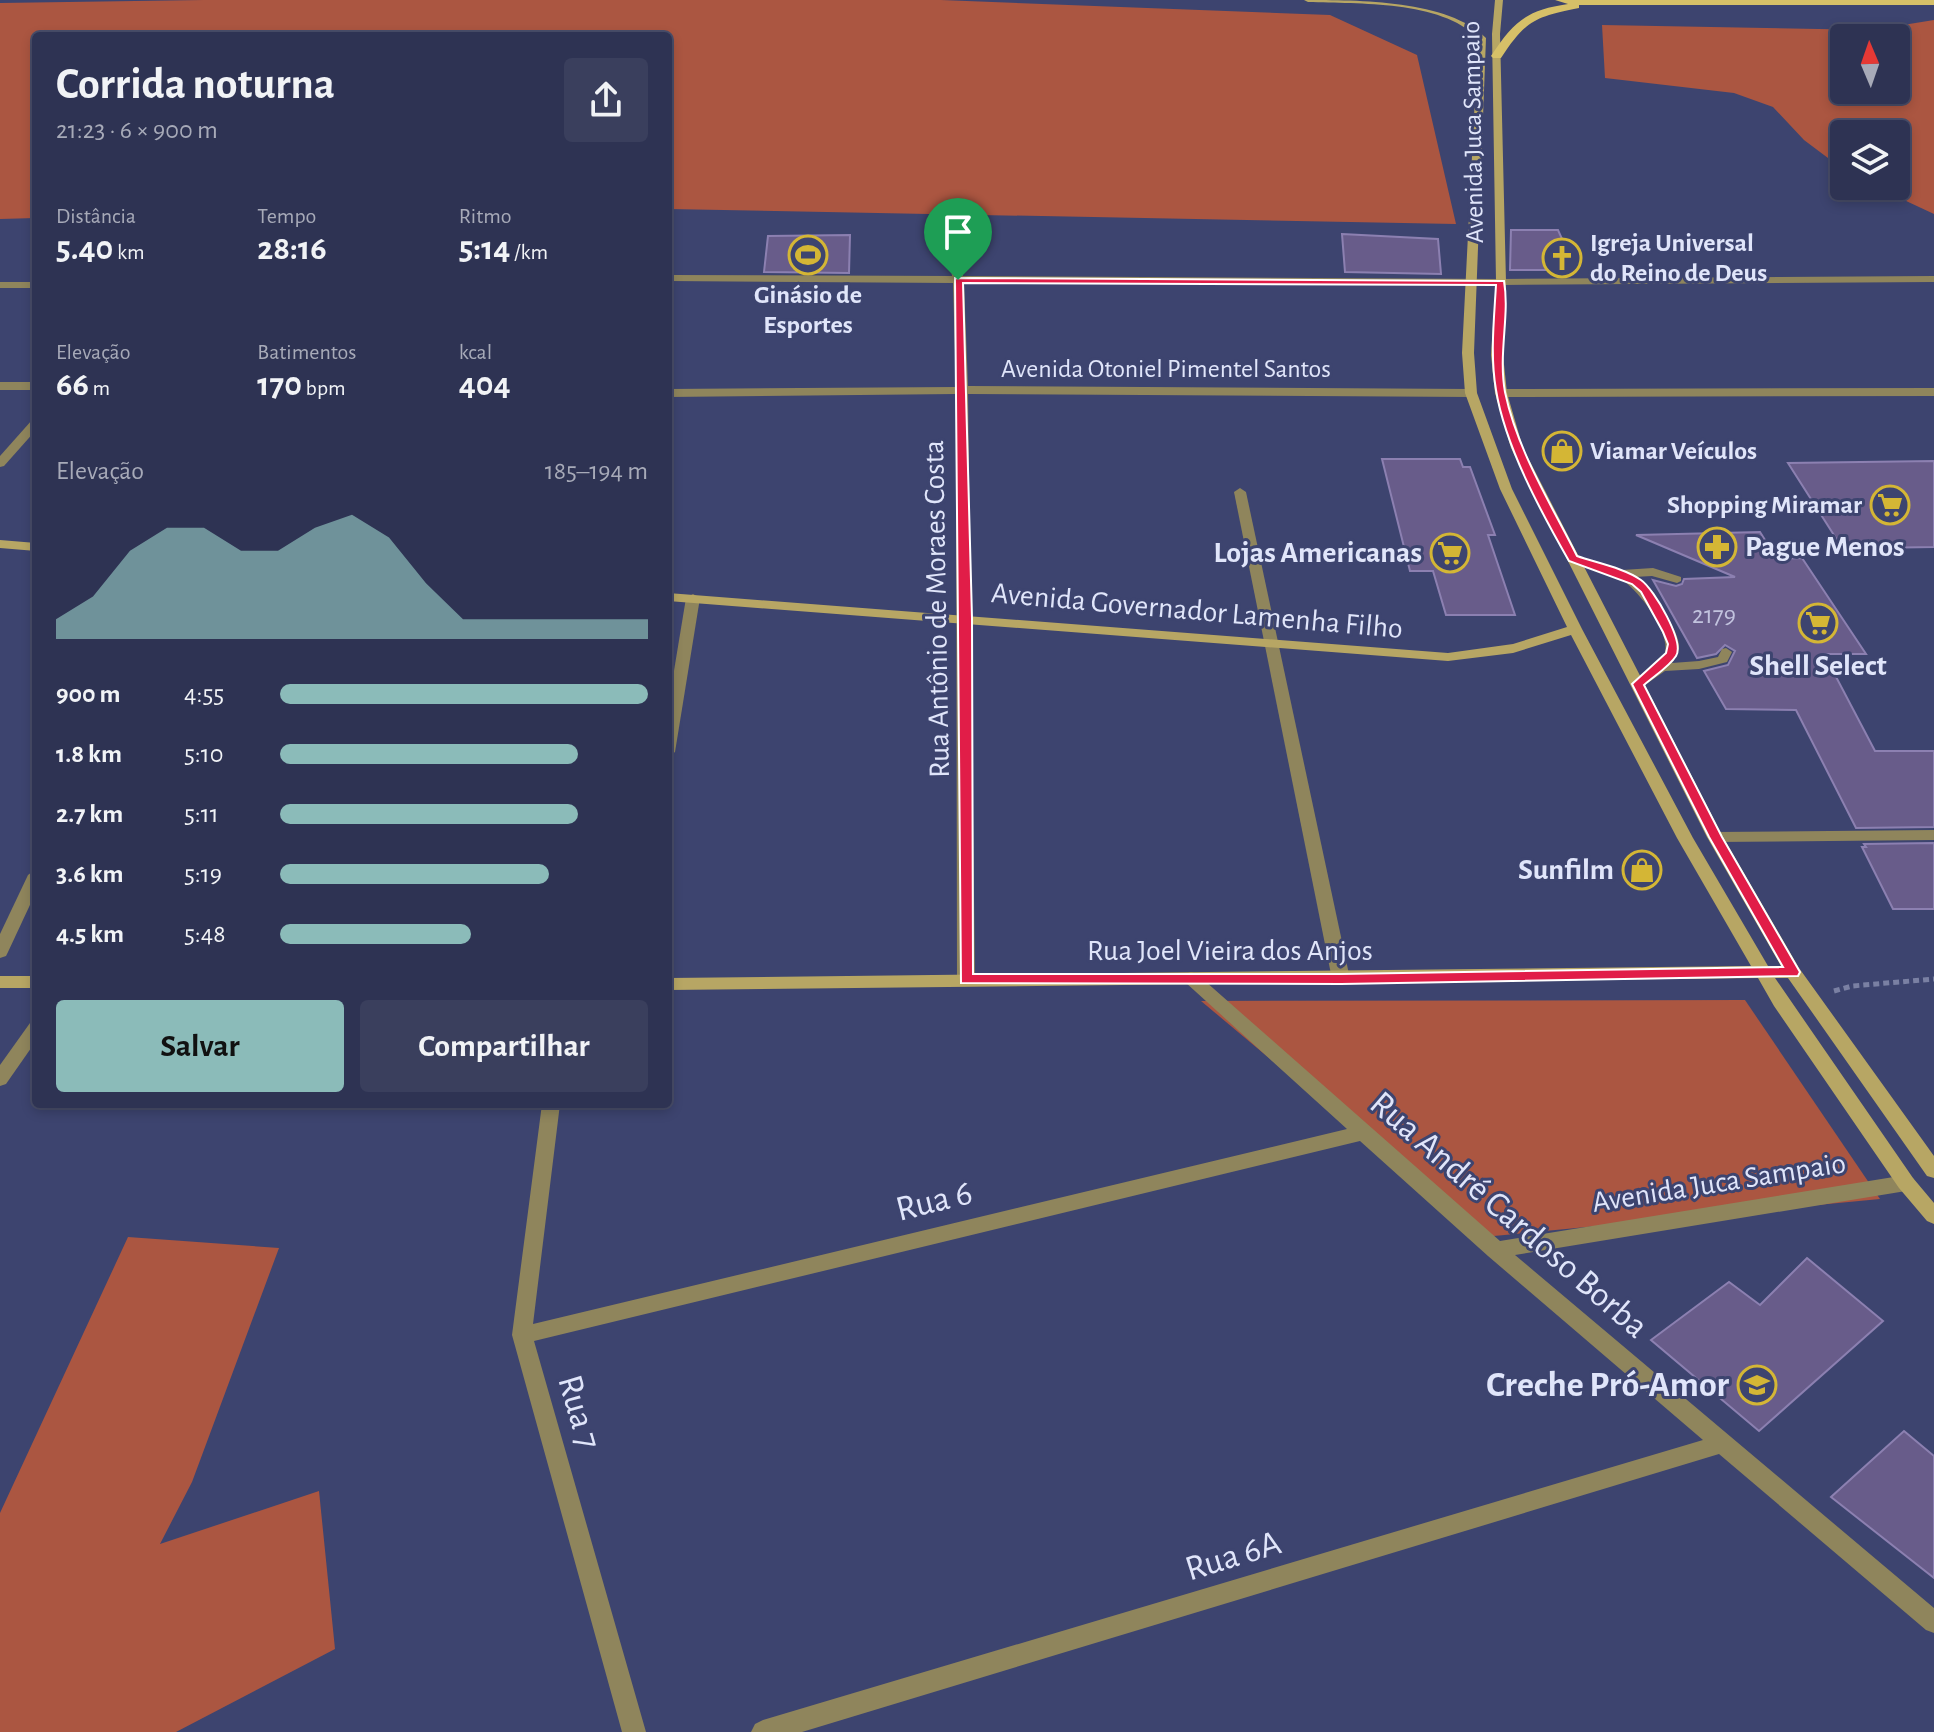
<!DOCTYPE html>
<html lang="pt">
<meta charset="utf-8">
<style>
:root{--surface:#2e3353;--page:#3a3f5d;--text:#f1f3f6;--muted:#a7aab8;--line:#494e6a;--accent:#8bbbb9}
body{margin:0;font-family:"Alegreya Sans",sans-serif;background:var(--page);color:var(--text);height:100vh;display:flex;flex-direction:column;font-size:30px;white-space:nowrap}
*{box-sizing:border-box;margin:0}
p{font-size:26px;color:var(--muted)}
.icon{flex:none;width:44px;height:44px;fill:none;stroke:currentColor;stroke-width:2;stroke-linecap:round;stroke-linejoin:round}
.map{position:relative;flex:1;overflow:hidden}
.panel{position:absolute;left:32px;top:32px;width:640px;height:1076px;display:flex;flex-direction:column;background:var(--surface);border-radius:8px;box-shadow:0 4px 12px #0003,0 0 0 2px var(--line)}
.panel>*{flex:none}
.needle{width:52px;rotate:358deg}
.buttons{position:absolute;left:1830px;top:24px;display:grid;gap:16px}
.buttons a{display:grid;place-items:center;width:80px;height:80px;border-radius:8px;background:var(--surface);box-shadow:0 4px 12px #0003,0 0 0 2px var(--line);font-size:40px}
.pin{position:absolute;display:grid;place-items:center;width:68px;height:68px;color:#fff;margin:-82px -34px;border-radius:50% 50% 50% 0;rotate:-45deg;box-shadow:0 0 8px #0007}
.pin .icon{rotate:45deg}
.round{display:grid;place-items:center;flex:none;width:84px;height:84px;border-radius:8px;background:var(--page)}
.head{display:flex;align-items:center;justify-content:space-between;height:136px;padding:0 24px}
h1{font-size:44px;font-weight:700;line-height:60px}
.figures{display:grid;grid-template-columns:repeat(3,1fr);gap:12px;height:136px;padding:8px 24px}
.figures div{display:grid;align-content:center}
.figures b{font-size:34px;font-weight:700}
.figures small{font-size:22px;font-weight:400}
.figures p{font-size:22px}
.chart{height:224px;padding:16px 24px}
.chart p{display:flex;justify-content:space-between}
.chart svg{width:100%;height:144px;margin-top:8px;fill:var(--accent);opacity:.7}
.button{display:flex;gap:16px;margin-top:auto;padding:16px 24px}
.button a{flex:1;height:92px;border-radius:8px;background:var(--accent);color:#111;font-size:32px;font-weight:700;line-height:92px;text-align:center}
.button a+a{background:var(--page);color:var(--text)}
ul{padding:0 24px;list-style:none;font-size:26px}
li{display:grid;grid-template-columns:128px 96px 1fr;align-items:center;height:60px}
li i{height:20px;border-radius:10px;background:var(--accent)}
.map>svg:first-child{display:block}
.green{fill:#ab5641;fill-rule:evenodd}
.building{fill:#685c8a;stroke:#8c80b1;stroke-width:2}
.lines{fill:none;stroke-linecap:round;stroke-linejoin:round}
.path{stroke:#7a80a3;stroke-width:5;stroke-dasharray:6 4;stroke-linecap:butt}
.lane{fill:#8f855c;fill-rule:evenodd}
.street{fill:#8f855c;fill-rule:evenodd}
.secondary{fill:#b7a664;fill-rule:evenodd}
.primary{fill:#d6c068;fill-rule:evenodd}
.route{fill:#e11d48;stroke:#fff;stroke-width:2;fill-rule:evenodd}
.labels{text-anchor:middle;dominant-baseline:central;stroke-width:6;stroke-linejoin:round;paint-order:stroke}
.far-street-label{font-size:26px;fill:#e0e5fa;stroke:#3d446f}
.far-poi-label{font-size:26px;font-weight:bold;fill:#e0e5fa;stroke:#3d446f;text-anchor:start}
.number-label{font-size:26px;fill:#c2c3de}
.poi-label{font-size:30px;font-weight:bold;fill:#e0e5fa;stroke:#3d446f;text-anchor:end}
.street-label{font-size:30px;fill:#e0e5fa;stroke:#3d446f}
.near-street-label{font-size:36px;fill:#e0e5fa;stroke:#3d446f}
.near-poi-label{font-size:36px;font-weight:bold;fill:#e0e5fa;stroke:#3d446f;text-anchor:end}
</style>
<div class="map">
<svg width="1934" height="1732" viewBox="0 0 1934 1732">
<rect width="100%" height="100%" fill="#3d446f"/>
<!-- green -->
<g class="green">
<path d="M203 0H941L1330 15 1417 55 1456 224 668 209V36H36V218L0 219V3Z"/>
<path d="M1934 20V214L1874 186H1896V134H1844V170L1804 140 1773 107 1734 93 1605 78 1602 25 1872 30ZM1896 38V90H1844V38Z"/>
<path d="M1745 1000 1880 1199 1483 1237 1201 1001Z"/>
<path d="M128 1237 279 1248 192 1482 160 1544 319 1491 335 1649 176 1732H0V1513Z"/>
</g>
<!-- building -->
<g class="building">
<path d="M1511 230H1558L1576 270H1510Z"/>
<path d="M1342 234 1438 239 1441 274 1345 272Z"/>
<path d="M850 235 849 273 764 272 768 236Z"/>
<path d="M1382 459H1460L1463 467H1470L1495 535H1488L1515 615H1446L1433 571H1410Z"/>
<path d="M1934 461V547L1871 548 1867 542 1839 543 1788 463Z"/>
<path d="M1760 532 1777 559 1802 558 1866 654H1824L1875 751H1934V827L1856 828 1796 710 1726 709 1704 671 1728 665 1735 651 1725 645 1716 654 1697 658 1653 580 1676 586 1682 584 1684 579 1735 577 1636 535Z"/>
<path d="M1934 843V909H1893L1862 847H1866L1864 844Z"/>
<path d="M1807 1258 1883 1321 1759 1431 1651 1340 1729 1282 1760 1305Z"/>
<path d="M1904 1431 1934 1456V1578L1831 1497Z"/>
</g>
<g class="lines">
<!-- path -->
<path class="path" d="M1834 991 1852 986 1934 979"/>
<!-- lane -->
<path class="lane" d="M1573 556 1622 570 1653 568 1681 577V581L1677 583 1652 576 1634 577C1649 589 1677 625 1679 645 1679 652 1676 657 1672 663L1699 661 1718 657 1722 649 1726 648 1732 652 1727 662 1699 669 1665 671 1642 687H1634L1632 684 1634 681C1643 674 1656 668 1663 658 1676 639 1639 590 1622 580 1606 570 1587 567 1569 561L1567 559Z"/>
<!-- street -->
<g class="street">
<path d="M952 236 957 239 963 276 1501 279 1934 276V282L1501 285 964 283 968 386 1471 389 1477 393 1471 397 968 394 975 979 972 983H960L957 979 956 394 668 397V389L956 387 953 283 668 281V275L952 276 947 239Z"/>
<rect x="0" y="282" width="36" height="6"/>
<rect x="0" y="382" width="36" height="8"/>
<path d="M1934 388V396L1501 397 1495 393 1501 389Z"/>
<path d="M36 419V430L4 466 0 467V456L32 420Z"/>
<path d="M1240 488 1246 492 1350 979 1347 983H1335L1332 979 1234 492Z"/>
<path d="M693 594 700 598 675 752 668 757V707L686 598Z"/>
<path d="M1934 830V840L1715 842 1707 837 1715 832Z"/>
<path d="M36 869V892L8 952 6 956 0 958V934L28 875Z"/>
<path d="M1191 972 1197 974 1500 1241 1906 1175 1913 1178 1915 1183 1913 1188 1906 1191 1515 1255 1934 1608V1633L1926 1630 1719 1454 802 1732H751L755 1724 763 1720 1703 1440 1488 1256 1360 1141 534 1341 646 1732H622L512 1335 542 1104H560L533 1324 1347 1129 1185 982 1183 978 1185 974Z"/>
<path d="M36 1022V1041L6 1084 0 1086V1065L30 1023Z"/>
</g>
<!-- secondary -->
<g class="secondary">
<path d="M1304 0C1359 0 1448 0 1486 38L1474 353 1477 393 1512 489 1582 629 1693 838 1768 966H1781L1707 837 1511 448 1495 393 1491 355 1496 282 1492 34 1495 0H1503L1500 34 1506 282 1503 355 1507 393 1523 448 1723 837 1799 968 1934 1156V1178L1927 1176 1788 978H1775L1913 1178 1934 1203V1224L1927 1221 1899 1188 1774 1006 1758 978 668 990V978L1751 966 1677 838 1571 635 1513 653 1448 661 668 601V593L1448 653 1513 644 1567 627 1500 489 1465 393 1462 353 1478 38C1440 0 1359 4 1308 2Z"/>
<path d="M0 540 36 543V551L0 548Z"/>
<rect x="0" y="976" width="36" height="12"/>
</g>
<!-- primary -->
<path class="primary" d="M1555 0H1934V5H1579V8C1535 17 1526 20 1501 58H1493L1491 56C1514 21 1527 10 1568 4Z"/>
</g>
<!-- route -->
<path class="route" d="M955 278 1504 281C1510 315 1498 354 1505 392 1517 450 1551 504 1577 556 1597 563 1624 568 1641 580 1654 589 1685 642 1676 656 1669 667 1654 676 1644 685L1722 837 1800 972 1798 976 1341 984 961 983ZM963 283 1496 285C1494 320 1490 355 1496 390 1505 446 1541 512 1569 561L1632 584 1641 592 1663 632 1668 644 1666 653 1632 684 1709 837 1783 967 1341 974H973L972 618Z"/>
<!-- icons -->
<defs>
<g id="stadium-ring" transform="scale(2)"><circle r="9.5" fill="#3d446f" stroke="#d4b635" stroke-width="1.5"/><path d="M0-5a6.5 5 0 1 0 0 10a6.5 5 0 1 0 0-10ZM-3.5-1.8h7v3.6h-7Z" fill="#d4b635"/></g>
<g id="church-ring" transform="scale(2)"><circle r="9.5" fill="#3d446f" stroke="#d4b635" stroke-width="1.5"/><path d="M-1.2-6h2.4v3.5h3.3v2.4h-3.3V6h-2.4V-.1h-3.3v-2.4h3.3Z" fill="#d4b635"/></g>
<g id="shop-ring" transform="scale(2)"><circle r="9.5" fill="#3d446f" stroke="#d4b635" stroke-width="1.5"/><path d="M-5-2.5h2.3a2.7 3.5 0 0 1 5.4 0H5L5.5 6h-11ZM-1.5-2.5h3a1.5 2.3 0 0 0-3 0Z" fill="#d4b635"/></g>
<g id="supermarket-ring" transform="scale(2)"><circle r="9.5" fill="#3d446f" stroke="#d4b635" stroke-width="1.5"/><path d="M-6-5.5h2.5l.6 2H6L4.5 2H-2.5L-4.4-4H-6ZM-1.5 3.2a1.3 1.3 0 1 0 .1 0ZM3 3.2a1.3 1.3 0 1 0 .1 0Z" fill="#d4b635"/></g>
<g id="pharmacy-ring" transform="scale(2)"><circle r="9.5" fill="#3d446f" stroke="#d4b635" stroke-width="1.5"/><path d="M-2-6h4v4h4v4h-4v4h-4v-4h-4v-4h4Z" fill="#d4b635"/></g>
<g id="school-ring" transform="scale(2)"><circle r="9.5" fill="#3d446f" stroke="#d4b635" stroke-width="1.5"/><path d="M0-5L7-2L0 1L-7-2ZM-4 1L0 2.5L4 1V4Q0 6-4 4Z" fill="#d4b635"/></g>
</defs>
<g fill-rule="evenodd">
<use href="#stadium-ring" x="808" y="255"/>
<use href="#church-ring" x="1562" y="258"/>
<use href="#shop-ring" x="1562" y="451"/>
<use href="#supermarket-ring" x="1890" y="505"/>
<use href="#pharmacy-ring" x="1717" y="547"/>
<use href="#supermarket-ring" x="1450" y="553"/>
<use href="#supermarket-ring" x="1818" y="623"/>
<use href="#shop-ring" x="1642" y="870"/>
<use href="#school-ring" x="1757" y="1385"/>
</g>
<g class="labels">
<!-- far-street labels -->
<g class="far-street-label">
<text transform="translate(1473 132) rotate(-91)">Avenida Juca Sampaio</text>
<text x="1166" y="369">Avenida Otoniel Pimentel Santos</text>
</g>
<!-- far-poi labels -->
<g class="far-poi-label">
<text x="1590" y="243">Igreja Universal<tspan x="1590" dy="30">do Reino de Deus</tspan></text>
<text x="808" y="295" text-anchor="middle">Ginásio de<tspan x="808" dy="30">Esportes</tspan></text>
<text x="1590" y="451">Viamar Veículos</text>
<text x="1862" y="505" text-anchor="end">Shopping Miramar</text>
</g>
<!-- number labels -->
<g class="number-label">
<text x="1714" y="615">2179</text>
</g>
<!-- poi labels -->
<g class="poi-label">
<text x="1745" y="547" text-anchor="start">Pague Menos</text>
<text x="1422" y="553">Lojas Americanas</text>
<text x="1818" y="666" text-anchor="middle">Shell Select</text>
<text x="1614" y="870">Sunfilm</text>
</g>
<!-- street labels -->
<g class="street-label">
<text transform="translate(937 609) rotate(-91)">Rua Antônio de Moraes Costa</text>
<text transform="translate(1197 611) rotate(5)">Avenida Governador Lamenha Filho</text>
<text x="1230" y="951">Rua Joel Vieira dos Anjos</text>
<text transform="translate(1719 1183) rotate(-9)">Avenida Juca Sampaio</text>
</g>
<!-- near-street labels -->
<g class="near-street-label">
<text transform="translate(934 1201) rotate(-14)">Rua 6</text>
<text transform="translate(1509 1215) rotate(41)">Rua André Cardoso Borba</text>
<text transform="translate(579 1412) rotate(74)">Rua 7</text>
<text transform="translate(1233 1556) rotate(-17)">Rua 6A</text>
</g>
<!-- near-poi labels -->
<g class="near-poi-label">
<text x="1729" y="1385">Creche Pró-Amor</text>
</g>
</g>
</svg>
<div class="buttons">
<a><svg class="needle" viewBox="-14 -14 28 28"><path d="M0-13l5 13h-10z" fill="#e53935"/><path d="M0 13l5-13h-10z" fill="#a7aab8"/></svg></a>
<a><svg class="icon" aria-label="layers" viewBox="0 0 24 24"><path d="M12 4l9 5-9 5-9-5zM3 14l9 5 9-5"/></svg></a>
</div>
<div class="pin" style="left:958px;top:280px;background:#1e9e55"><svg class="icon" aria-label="arrive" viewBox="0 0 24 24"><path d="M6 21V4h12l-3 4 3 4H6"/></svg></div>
<section class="panel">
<div class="head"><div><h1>Corrida noturna</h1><p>21:23 · 6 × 900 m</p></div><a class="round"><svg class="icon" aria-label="share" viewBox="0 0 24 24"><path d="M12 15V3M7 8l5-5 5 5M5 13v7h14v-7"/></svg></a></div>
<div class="figures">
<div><p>Distância</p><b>5.40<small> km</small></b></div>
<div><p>Tempo</p><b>28:16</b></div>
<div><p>Ritmo</p><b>5:14<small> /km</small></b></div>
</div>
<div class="figures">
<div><p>Elevação</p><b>66<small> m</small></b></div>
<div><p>Batimentos</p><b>170<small> bpm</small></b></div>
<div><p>kcal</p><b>404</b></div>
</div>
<div class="chart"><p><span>Elevação</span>185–194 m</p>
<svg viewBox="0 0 160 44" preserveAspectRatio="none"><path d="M0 44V38L10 31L20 17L30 10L40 10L50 17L60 17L70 10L80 6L90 13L100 27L110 38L120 38L130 38L140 38L150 38L160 38V44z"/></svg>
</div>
<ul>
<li><b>900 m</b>4:55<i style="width:100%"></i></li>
<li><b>1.8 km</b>5:10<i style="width:81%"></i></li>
<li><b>2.7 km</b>5:11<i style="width:81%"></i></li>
<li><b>3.6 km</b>5:19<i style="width:73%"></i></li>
<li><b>4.5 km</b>5:48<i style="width:52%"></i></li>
</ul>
<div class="button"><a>Salvar</a><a>Compartilhar</a></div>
</section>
</div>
